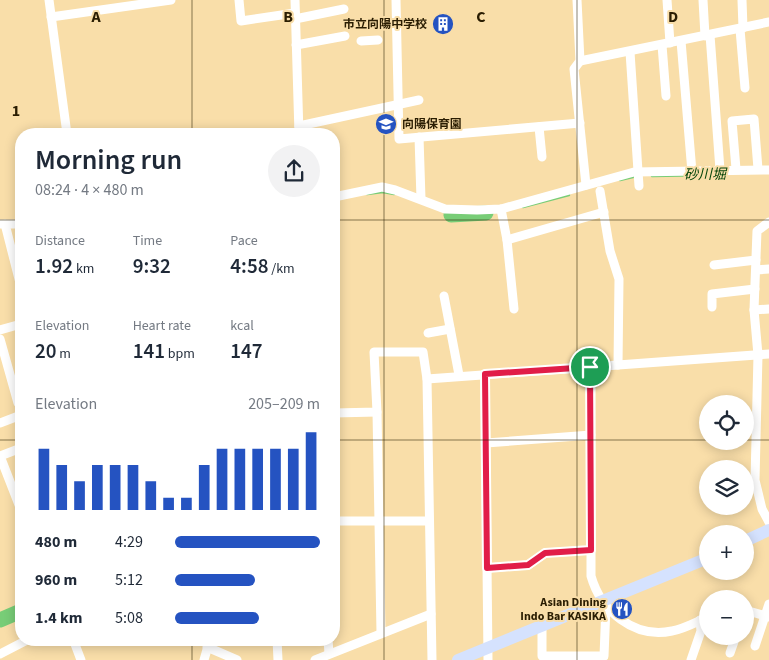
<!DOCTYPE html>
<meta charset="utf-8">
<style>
:root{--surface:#fff;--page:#f2f2f3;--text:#1f2937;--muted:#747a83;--accent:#2553c1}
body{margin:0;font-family:"Source Sans 3","Noto Sans JP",sans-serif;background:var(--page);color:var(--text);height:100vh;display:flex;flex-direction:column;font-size:19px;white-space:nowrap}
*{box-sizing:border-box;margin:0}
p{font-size:16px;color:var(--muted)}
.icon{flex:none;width:28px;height:28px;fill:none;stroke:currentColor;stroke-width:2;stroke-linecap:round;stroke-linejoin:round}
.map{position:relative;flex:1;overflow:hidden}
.drawer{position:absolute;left:15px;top:128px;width:325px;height:518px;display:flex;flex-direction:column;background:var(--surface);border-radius:20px;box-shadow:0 2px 12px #0003}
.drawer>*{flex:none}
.tools{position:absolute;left:699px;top:395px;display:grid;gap:10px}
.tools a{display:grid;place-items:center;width:55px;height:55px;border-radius:50%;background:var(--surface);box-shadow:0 2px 12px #0003;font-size:25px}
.pin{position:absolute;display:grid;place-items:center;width:42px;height:42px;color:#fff;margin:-21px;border:2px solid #fff;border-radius:50%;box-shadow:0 1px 5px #0007}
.round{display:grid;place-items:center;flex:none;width:52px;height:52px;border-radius:26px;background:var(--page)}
.headline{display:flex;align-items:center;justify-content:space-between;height:85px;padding:0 20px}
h1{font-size:28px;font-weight:600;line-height:38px}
.figures{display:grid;grid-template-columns:repeat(3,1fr);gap:8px;height:85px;padding:5px 20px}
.figures div{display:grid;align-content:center}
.figures b{font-size:21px;font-weight:600}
.figures small{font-size:14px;font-weight:400}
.figures p{font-size:14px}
.chart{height:140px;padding:10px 20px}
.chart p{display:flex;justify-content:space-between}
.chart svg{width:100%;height:90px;margin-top:5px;stroke:var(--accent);stroke-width:6}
ul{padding:0 20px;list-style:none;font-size:16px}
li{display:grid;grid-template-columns:80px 60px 1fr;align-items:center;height:38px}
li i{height:12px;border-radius:6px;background:var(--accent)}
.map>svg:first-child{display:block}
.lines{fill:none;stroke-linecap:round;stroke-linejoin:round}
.stream{stroke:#78cd77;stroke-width:2.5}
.river{stroke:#78cd77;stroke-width:15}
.street{stroke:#fff;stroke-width:9}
.secondary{stroke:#d5e2fe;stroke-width:12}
.route-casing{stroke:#fff;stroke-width:10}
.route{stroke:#e11d48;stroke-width:6}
.grid{fill:none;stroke:#2a1d02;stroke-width:1;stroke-opacity:0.55}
.labels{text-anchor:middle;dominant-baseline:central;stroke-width:4;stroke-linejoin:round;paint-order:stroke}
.poi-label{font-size:12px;font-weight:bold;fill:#2a1d02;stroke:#f9dea9;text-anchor:end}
.water-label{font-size:14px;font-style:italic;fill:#05440a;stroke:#f9dea9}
.grid-label{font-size:16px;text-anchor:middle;font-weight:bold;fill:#2a1d02;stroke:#f9dea9;stroke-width:4;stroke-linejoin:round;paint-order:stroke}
</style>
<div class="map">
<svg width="769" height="660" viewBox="0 0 769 660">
<rect width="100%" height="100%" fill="#f9dea9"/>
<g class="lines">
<!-- stream -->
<g class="stream">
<path d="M652 176 711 175"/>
<path d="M620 180 633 177"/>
<path d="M367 194 383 192 394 194"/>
<path d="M523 207 569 195"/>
</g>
<!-- river -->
<g class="river">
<path d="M451 215 486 213"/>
<path d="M0 620 21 611"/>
</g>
<!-- street -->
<g class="street">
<path d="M49 0 67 134"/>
<path d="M239 0 241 21 295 13"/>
<path d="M295 0 299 134"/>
<path d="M396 0 399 139 580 123"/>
<path d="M577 0 580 61 574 69 586 185"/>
<path d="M667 0 670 43"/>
<path d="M703 0 705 36"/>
<path d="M742 0 743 28"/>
<path d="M51 17 171 0"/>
<path d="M295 19 344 9"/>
<path d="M740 29 745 88"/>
<path d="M710 35 720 170"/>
<path d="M361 41 378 40"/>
<path d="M681 41 692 172"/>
<path d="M296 45 345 36"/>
<path d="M662 45 666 96"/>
<path d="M630 52 639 186"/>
<path d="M580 61 769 22"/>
<path d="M299 126 419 100"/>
<path d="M539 127 542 157"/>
<path d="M419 137 421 199"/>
<path d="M736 169 732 121 754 119 758 169"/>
<path d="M600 191 610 251 619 279 618 365"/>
<path d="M334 197 382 187 395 190 445 209 477 210 501 209 634 172 769 170"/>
<path d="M501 209 507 240 514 309"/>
<path d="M769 222 757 231 754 310 758 355 755 480 762 509 769 522"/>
<path d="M0 224H21"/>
<path d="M5 224 21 287"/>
<path d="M507 240 604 212"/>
<path d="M714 265 756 260"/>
<path d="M756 270 769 269"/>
<path d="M444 296 459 375"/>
<path d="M712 307V294L755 289"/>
<path d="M754 310 769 309"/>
<path d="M0 330 21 324"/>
<path d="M428 333 450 329"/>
<path d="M0 339 18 403"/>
<path d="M591 367V576C601 611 634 639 672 631 684 629 696 622 708 617"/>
<path d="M485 374 488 660"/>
<path d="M427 379 769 354"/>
<path d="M377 412 381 633"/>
<path d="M334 413 377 412 374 352H423L427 379 432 660"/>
<path d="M0 423 21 415"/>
<path d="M486 443 591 435"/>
<path d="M21 448 0 456 21 510"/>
<path d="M334 521H429"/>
<path d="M487 568 528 565 545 553 591 550"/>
<path d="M745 610 769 617"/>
<path d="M542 625V656H604L606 606"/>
<path d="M73 639 81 660"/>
<path d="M277 639 278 660"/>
<path d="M328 639 329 654"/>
<path d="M755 646 769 604"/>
<path d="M207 647 237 660"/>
<path d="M730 653 736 636"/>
<path d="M0 654 29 639"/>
<path d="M204 660 210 639"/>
<path d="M315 660 431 614"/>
<path d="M691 660 701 631 700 620"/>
</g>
<!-- secondary -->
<g class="secondary">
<path d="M745 541 769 530"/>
<path d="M458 660 708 558"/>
</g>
</g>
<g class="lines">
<!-- route casing -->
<g class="route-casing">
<path id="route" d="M590 367 591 550 545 553 528 565 487 568 485 374Z"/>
</g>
<!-- route -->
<use href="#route" class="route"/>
</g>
<!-- grid -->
<path class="grid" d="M192 0V134M384 0V660M577 0V660M0 220H21M334 220H769M0 440H21M334 440H708M745 440H769M192 639V660"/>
<!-- icons -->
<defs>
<g id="building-disc" transform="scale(1.125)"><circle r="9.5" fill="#2553c1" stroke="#f9dea9"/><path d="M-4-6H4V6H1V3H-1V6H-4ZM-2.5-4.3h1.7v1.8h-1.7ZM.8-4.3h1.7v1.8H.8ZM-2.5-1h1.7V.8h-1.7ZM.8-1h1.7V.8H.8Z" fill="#fff"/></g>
<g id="school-disc" transform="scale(1.125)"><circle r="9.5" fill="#2553c1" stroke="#f9dea9"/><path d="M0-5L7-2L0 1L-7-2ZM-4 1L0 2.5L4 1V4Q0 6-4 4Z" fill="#fff"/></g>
<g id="restaurant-disc" transform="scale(1.125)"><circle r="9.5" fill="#2553c1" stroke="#f9dea9"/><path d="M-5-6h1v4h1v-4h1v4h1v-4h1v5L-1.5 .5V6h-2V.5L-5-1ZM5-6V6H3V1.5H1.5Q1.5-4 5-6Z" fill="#fff"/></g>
</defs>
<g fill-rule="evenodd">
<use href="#building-disc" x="443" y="24"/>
<use href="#school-disc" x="386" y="124"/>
<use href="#restaurant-disc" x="622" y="609"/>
</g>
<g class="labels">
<!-- poi labels -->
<g class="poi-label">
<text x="427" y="24">市立向陽中学校</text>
<text x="402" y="124" text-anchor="start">向陽保育園</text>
<text x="606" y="602">Asian Dining<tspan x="606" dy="14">Indo Bar KASIKA</tspan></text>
</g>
<!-- water labels -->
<g class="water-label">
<text transform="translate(705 175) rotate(-1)">砂川堀</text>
</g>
</g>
<g class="grid-label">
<text x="96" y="22">A</text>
<text x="288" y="22">B</text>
<text x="481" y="22">C</text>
<text x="673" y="22">D</text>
<text x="16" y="116">1</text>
</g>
</svg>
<div class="tools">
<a><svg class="icon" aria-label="locate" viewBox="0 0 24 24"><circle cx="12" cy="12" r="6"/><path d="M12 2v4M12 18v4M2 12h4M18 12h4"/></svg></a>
<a><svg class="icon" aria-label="layers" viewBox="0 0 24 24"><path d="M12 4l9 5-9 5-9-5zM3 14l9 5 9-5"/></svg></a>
<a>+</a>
<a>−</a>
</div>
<div class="pin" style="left:590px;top:367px;background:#1e9e55"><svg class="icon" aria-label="arrive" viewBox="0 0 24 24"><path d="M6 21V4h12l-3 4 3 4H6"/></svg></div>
<section class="drawer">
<div class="headline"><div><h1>Morning run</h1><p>08:24 · 4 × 480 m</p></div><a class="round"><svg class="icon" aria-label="share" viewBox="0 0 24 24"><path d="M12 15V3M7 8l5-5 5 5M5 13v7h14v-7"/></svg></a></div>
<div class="figures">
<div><p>Distance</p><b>1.92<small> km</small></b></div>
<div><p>Time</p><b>9:32</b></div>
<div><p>Pace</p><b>4:58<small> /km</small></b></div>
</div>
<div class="figures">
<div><p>Elevation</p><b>20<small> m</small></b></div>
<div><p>Heart rate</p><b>141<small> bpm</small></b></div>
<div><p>kcal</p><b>147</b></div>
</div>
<div class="chart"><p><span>Elevation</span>205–209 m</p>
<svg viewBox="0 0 160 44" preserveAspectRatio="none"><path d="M5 44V14M15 44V22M25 44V30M35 44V22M45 44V22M55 44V22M65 44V30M75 44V38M85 44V38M95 44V22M105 44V14M115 44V14M125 44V14M135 44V14M145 44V14M155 44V6"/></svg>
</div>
<ul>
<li><b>480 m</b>4:29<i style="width:100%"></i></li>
<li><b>960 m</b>5:12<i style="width:55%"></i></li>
<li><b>1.4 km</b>5:08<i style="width:58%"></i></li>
</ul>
</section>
</div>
